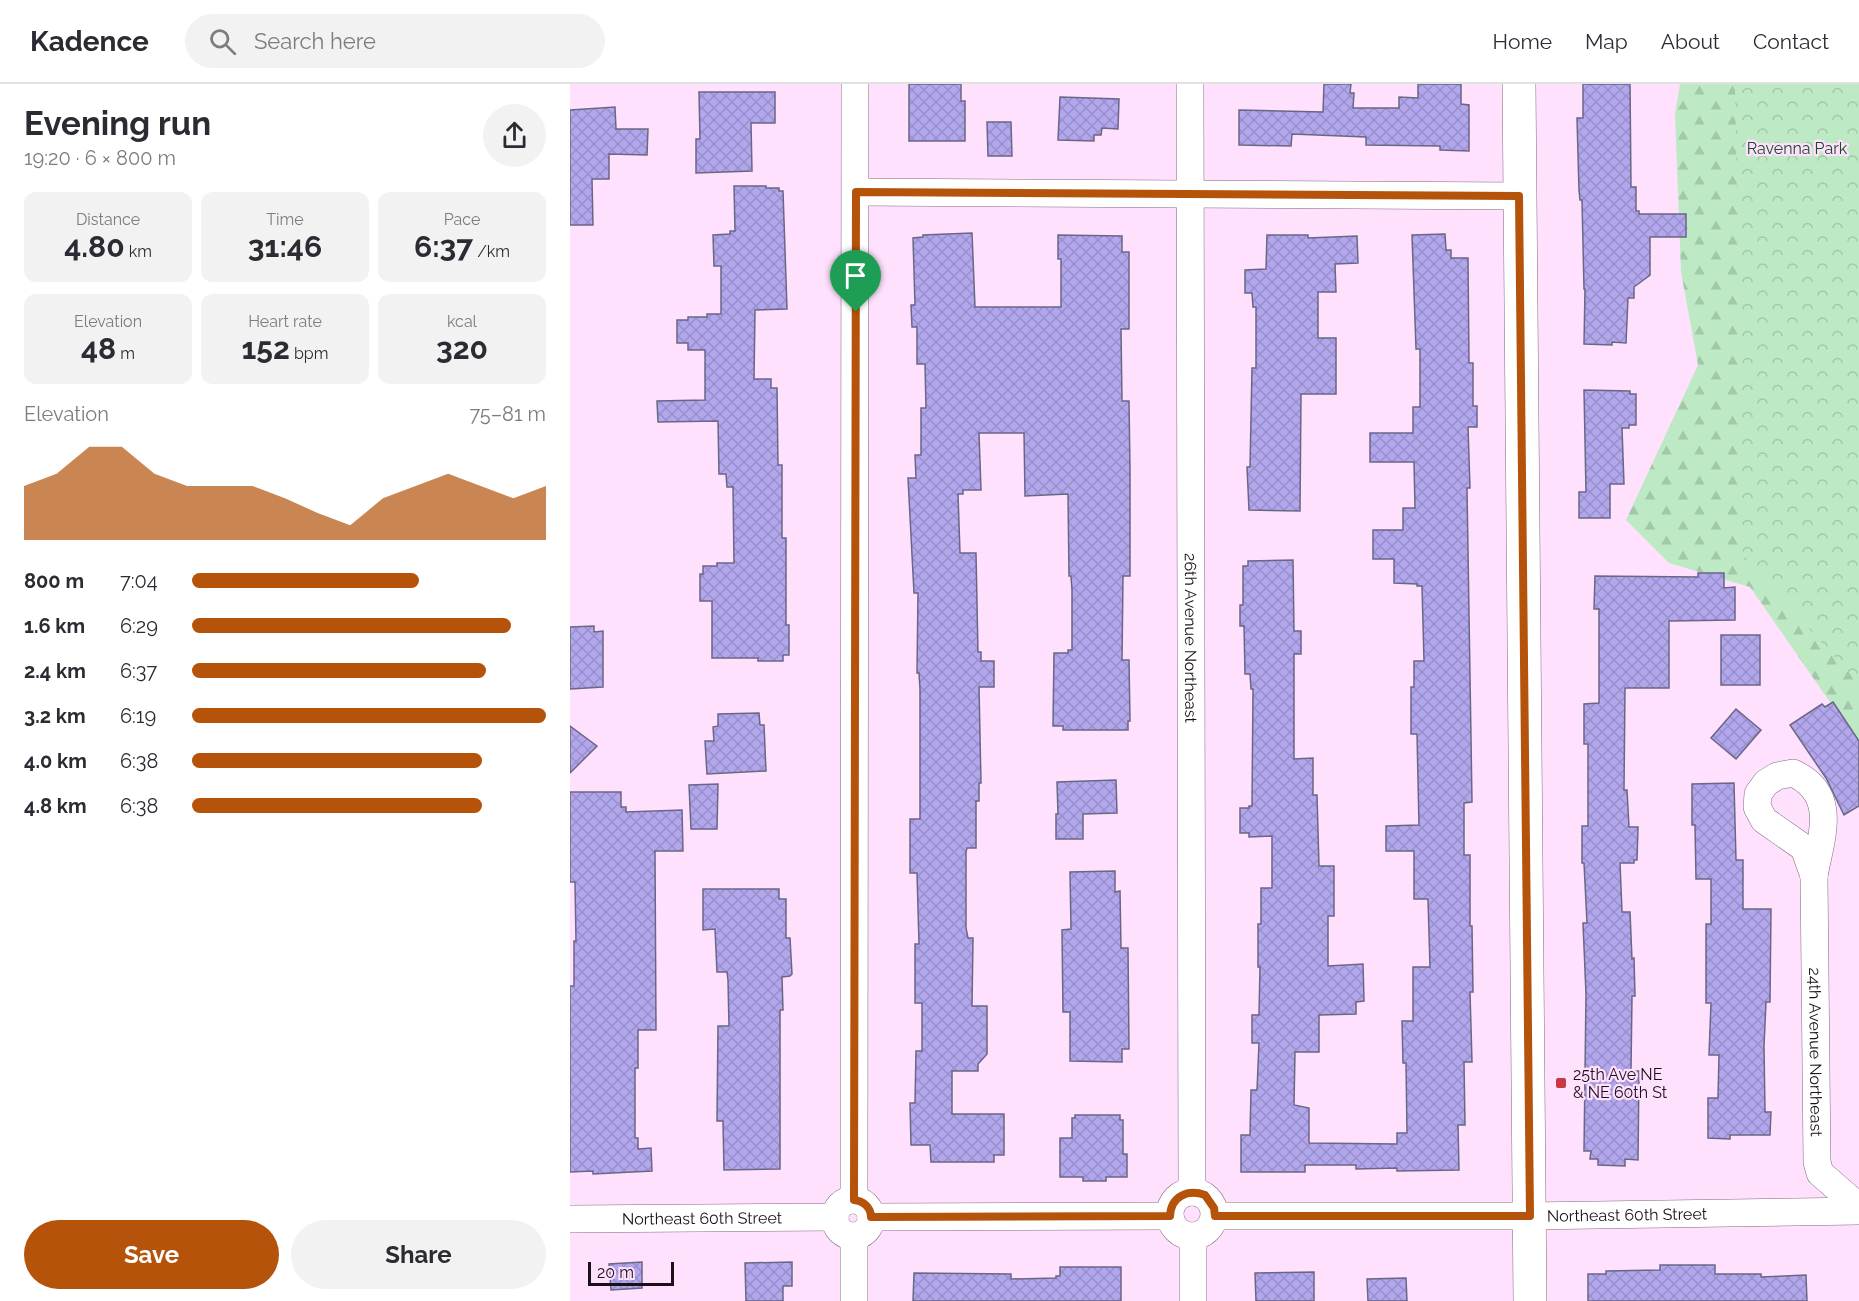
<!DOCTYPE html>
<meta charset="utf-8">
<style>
:root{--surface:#fff;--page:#f2f2f3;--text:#2b2b33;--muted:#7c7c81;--line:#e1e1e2;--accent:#b45309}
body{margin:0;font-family:Raleway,sans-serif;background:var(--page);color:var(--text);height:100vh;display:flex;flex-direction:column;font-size:22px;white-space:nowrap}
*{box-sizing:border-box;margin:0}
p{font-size:20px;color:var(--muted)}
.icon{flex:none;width:33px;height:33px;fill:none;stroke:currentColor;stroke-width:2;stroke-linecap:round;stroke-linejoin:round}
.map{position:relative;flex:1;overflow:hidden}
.details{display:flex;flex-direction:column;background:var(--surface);width:570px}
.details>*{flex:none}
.scale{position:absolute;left:18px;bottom:15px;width:86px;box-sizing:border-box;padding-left:6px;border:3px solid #1a101a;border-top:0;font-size:16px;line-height:21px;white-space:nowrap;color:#1a101a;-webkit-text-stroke:4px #ffe1fd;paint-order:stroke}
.pin{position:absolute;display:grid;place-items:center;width:51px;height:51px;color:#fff;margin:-62px -26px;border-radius:50% 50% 50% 0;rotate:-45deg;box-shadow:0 0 6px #0007}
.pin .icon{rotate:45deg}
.round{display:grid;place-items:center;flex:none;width:63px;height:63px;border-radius:32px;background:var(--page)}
.overview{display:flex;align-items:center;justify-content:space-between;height:102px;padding:0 24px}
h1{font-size:33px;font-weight:700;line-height:45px}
.figures{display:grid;grid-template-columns:repeat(3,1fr);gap:9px;height:102px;padding:6px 24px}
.figures div{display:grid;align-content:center;border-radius:12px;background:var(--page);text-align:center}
.figures b{font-size:30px;font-weight:700}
.figures small{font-size:16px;font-weight:400}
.figures p{font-size:16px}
.chart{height:168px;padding:12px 24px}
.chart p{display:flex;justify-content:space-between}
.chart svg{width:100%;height:108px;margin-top:6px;fill:var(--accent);opacity:.7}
.primary-button{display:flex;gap:12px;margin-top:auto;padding:12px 24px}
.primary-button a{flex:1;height:69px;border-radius:36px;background:var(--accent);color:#fff;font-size:24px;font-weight:700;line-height:69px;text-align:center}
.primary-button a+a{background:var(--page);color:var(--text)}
ul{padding:0 24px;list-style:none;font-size:20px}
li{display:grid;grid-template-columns:96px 72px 1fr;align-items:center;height:45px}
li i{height:15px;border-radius:8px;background:var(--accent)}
header{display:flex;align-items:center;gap:36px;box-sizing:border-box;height:84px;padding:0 30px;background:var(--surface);border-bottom:2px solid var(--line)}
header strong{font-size:28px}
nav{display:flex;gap:33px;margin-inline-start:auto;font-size:21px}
.search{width:420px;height:54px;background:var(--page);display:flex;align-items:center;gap:15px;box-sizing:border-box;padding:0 21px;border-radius:33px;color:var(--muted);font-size:22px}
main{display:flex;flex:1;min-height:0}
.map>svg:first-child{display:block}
.forest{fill:url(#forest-firs)}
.park{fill:url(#park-crowns)}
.building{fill:url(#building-cross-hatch);stroke:#6a6686;stroke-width:1.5}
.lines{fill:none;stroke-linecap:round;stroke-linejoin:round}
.minor-casing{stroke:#816780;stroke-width:28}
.secondary-casing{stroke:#816780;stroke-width:34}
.minor{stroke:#fff;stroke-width:27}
.secondary{stroke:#fff;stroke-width:33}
.route-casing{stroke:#fff;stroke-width:12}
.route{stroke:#b45309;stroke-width:8}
.poi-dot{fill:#c83844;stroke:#ffe1fd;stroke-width:2}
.labels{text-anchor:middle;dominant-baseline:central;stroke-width:4.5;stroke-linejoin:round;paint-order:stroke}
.park-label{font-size:16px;fill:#1b4a28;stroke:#ffe1fd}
.street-label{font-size:16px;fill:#1a101a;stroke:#ffe1fd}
.poi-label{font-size:16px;fill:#1a101a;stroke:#ffe1fd;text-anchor:start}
</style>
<header>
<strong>Kadence</strong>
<div class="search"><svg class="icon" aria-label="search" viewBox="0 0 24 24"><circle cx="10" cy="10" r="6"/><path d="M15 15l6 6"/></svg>Search here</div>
<nav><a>Home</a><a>Map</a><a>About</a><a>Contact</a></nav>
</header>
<main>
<section class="details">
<div class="overview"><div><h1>Evening run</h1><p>19:20 · 6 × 800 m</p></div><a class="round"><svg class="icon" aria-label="share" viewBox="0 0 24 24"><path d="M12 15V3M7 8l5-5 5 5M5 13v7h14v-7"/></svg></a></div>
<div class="figures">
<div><p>Distance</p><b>4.80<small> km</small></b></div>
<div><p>Time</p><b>31:46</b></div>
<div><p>Pace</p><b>6:37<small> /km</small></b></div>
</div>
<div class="figures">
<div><p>Elevation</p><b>48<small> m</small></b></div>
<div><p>Heart rate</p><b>152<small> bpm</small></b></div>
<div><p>kcal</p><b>320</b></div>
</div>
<div class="chart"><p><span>Elevation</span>75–81 m</p>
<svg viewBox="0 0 160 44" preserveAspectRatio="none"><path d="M0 44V22L10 17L20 6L30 6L40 17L50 22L60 22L70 22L80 27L90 33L100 38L110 27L120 22L130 17L140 22L150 27L160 22V44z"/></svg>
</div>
<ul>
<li><b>800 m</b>7:04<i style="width:64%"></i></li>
<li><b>1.6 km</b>6:29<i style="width:90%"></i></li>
<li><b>2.4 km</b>6:37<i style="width:83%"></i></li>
<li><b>3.2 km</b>6:19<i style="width:100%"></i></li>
<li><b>4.0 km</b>6:38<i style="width:82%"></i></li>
<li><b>4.8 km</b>6:38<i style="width:82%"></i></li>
</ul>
<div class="primary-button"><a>Save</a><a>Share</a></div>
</section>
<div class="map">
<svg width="1289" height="1217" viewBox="0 0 1289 1217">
<defs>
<pattern id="forest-firs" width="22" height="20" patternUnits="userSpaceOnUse" patternTransform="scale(1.5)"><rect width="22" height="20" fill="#bee9c5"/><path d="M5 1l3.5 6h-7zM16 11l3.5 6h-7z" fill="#a3c7a9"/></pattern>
<pattern id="park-crowns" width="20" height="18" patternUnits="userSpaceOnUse" patternTransform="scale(1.5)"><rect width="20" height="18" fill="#bee9c5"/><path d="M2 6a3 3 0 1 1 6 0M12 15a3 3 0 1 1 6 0" fill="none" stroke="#a3c7a9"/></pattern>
<pattern id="building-cross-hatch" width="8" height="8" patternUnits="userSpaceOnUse" patternTransform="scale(1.5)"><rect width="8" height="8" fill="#b2a7ed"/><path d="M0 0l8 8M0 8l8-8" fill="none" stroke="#988fcb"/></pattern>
</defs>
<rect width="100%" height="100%" fill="#ffe1fd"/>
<!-- forest -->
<path class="forest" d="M1110 0H1285L1289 37V660L1180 503 1099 479 1056 436 1128 281 1111 188 1105 30Z"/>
<!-- park -->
<path class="park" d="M1165 0H1289V600L1173 471Z"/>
<!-- building -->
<g class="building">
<path d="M339 0H391V17H395V57H339Z"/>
<path d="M754 0H781L780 9H784L783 24H829V13L848 14V0H891V20L899 21V67L870 66V62L796 61V53L722 50 721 62 669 61V26L753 28Z"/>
<path d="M1013 0H1060L1061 103H1066V127H1069V130H1116V153H1080V191L1064 203V214H1058L1056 259 1042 258V261L1014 260 1015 205H1014L1012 116H1010L1009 106 1007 34H1013Z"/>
<path d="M129 8H205V39H181L182 87 126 89V55H130Z"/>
<path d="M490 13 549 15 548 45 532 44 531 51H524V57L488 56Z"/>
<path d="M45 23 46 45H78L77 71 39 70V95H22L23 141H0V26Z"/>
<path d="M417 38H441L442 72H418Z"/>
<path d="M164 102H196V104H209V107H213L217 225 185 226 184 295H201V304H207L208 381H212V454H216V541H219V571H213V577H188V574H142V517H130V490H133V482H147V479H164L163 403H157L156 390H149L148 337 88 338 87 317 135 316V266H118V259H107V236H118V233H137V230H151V182H144L143 151 160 150V147H165Z"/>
<path d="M402 149 405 223H491V175H488V151L552 152V168H559V245H551L552 317H559L560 385V492H553L552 576H559L560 637H558V646H493V642H483L484 569H498V566H502V506L501 492H499L498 410 455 412 454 349H409L411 406H393V410H388L390 469H406L408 568H411V577H424V603H409L411 699H409V717H406V764H397L396 768V844L398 854H403L402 922H417V970L408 980V987H382V1030H434V1071H424V1078H361L360 1061H341L340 1019H345L346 967H352V919H345V860H349L347 789H340V735H350V605L349 589H347L348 509H344L338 394H346L345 371H351V324H356L355 280H347V243H342L341 221H345L343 154 353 153V151Z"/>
<path d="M875 150 876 166H881V174H898L899 279H903V322H907V343H898L900 404H897L902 718 894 719V771H900V842H902L903 908H900L902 978H894L895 1041H888L889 1086 827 1087V1084L786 1085V1081H735V1088H671V1051H680L681 1006H687L689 959H682V931H689L690 883H688V840H691V804H702V752L679 753V749H670V724H679V722H682L683 605H681L680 590H675L674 542H670V521H673V482H678V477L723 476 724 547H731V570H724V675L743 674V711H747L749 782H764V832H758V882L793 880 794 917 786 918V930L749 931V968H725L724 1021 739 1024V1059L827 1060V1049H837L836 979H833L832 937H843V883H860L858 815H844V767H816V742L849 741 847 650H841V603H844V577H854L852 502H847V500L824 499V475H803V446H833V424H845L844 378H800V349H843V323H850V265H846L842 151Z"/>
<path d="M697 151H738V154L787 152 788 179 765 180 766 208H748V254H766V310H731L730 427 679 426 677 383H680L682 284H686V223H683L682 209H675V186L696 185Z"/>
<path d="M1014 306 1060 307V310H1066V341H1059V344H1052L1054 400H1040V434H1009V408H1016Z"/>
<path d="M1128 489H1154V504L1165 503V536L1099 537V604H1055L1054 706H1057L1059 743H1068L1067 776H1064V779H1050L1052 828H1060L1062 875 1064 874 1065 912H1062L1061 987H1069L1068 1076 1055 1075V1082L1028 1081V1075H1020L1021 1067H1014L1016 910 1013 839H1017L1014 779H1012V742H1018V660H1014V620L1029 619V525H1024L1025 492 1128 493Z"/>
<path d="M24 542V548L33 547V603L0 605V543Z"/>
<rect x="1151" y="551" width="39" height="50"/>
<path d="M1263 618 1289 657V722L1274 731 1256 694 1220 641 1252 620 1255 623Z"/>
<path d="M1166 625 1191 646 1166 675 1141 654Z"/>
<path d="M189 629 190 641H194L196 687 137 690 135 657H144L143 643 148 642V630Z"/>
<path d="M0 642 27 662 0 689Z"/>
<path d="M546 696 547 729 513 730V755H486V730H488L487 698Z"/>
<path d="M1164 699 1166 776H1173V825H1201L1200 918H1196L1194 962 1195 1028H1201L1200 1051H1160V1055L1138 1054V1014H1148L1149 971H1139L1141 919H1136V840H1141V795H1126L1125 741H1122V700Z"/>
<path d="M148 700 147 745H121L119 701Z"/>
<path d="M0 708H51V723H56V728L112 726 113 767H85L86 946H68V984H65V1054H68V1065L81 1064 82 1087 23 1090V1087L0 1088V902H4V857H6L5 798H0Z"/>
<path d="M545 787V808L550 807 551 864H558L559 965H552V978L500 977V928H493L492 846 501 845 500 788Z"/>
<path d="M133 805H209V815H216V854H220L222 890 220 892 212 893 213 926H210V1085L154 1086 153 1037H147L148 942H159L158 896 157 888H147L145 845 133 846Z"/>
<path d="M505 1031H550V1036H553V1070H557V1093H536V1097H513V1093H490V1054H502V1034H505Z"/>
<path d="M72 1178V1204L41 1206 39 1180Z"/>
<path d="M222 1178V1202H213V1217H176L175 1179Z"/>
<path d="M1090 1181H1145V1190H1191V1193L1236 1191 1237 1217H1018V1190H1036V1187L1090 1186Z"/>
<path d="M490 1183H551V1217H343L344 1189 441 1190V1195L486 1194V1192H490Z"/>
<path d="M744 1188V1217H686L685 1189Z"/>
<path d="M836 1194 837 1217H798L797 1195Z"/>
</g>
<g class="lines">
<!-- minor casing -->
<g class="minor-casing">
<g id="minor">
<path id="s1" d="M620 0 622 1108"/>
<path d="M286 108 949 112"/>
<path d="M1223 689C1269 710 1251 753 1244 792L1234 764 1194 736 1187 723 1188 710 1196 699 1207 692Z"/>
<path id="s2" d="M1244 792 1247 1078 1250 1089 1289 1123"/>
<circle cx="622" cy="1130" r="22"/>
<circle cx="283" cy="1134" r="18"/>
<path d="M284 1116 285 0"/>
<path id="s3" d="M645 1132H960L1289 1127"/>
<path d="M301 1133 600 1132"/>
<path id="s4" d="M0 1135 265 1133"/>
<path d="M284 1152V1217"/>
<path d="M623 1152V1217"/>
</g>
</g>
<!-- secondary casing -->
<g class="secondary-casing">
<path id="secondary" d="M949 0 960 1217"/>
</g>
<!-- minor -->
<use href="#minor" class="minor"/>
<!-- secondary -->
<use href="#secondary" class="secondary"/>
</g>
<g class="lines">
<!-- route casing -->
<g class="route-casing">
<path id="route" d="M286 108 949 112 960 1132H645L644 1124 635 1111C618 1105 601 1112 600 1132L301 1133C301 1123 293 1117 284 1116Z"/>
</g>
<!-- route -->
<use href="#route" class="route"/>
</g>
<!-- markers -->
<rect class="poi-dot" x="985" y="993" width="12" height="12" rx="3"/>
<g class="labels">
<!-- park labels -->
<g class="park-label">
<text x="1227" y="64">Ravenna Park</text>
</g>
<!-- street labels -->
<g class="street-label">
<text stroke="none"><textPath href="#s1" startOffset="554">26th Avenue Northeast</textPath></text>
<text stroke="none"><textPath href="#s2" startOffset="176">24th Avenue Northeast</textPath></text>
<text stroke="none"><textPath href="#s3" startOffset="412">Northeast 60th Street</textPath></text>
<text stroke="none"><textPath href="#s4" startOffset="132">Northeast 60th Street</textPath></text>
</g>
<!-- poi labels -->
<g class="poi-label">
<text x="1003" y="990">25th Ave NE<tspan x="1003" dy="18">&amp; NE 60th St</tspan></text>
</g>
</g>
</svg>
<div class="scale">20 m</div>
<div class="pin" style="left:286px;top:228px;background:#1e9e55"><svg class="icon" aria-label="arrive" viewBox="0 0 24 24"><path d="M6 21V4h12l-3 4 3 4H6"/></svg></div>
</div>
</main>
